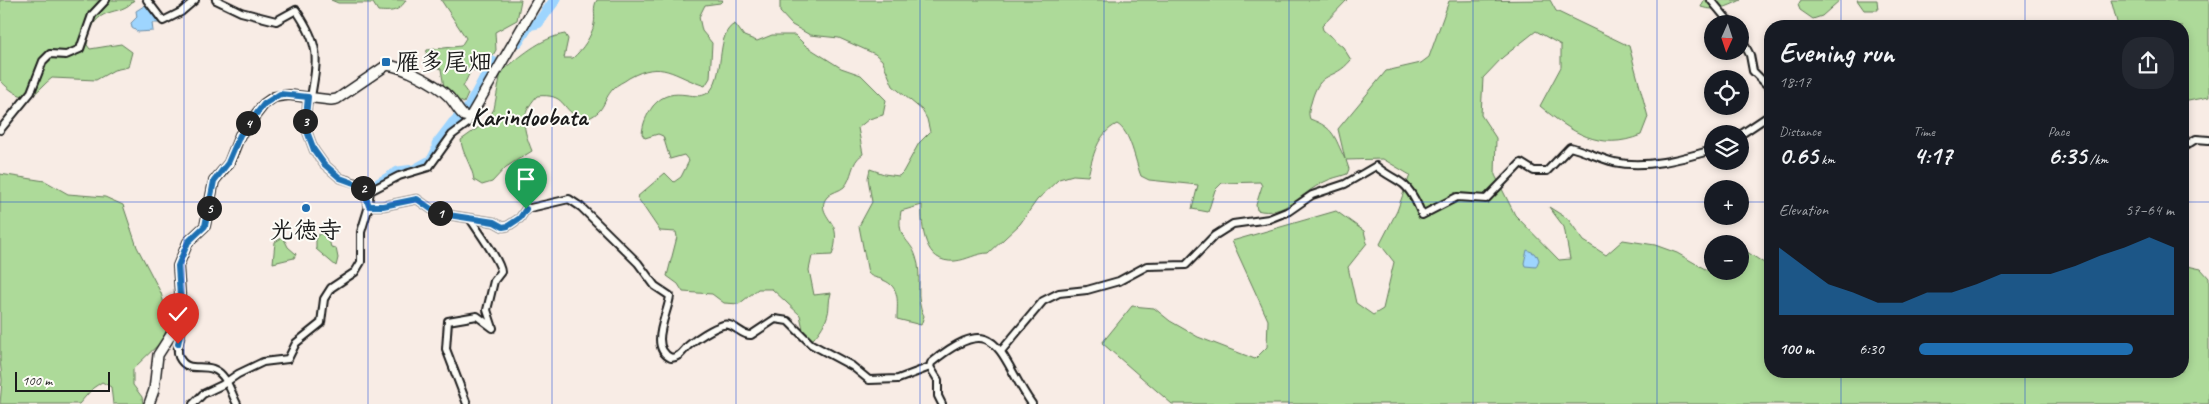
<!DOCTYPE html>
<meta charset="utf-8">
<style>
:root{--surface:#171b24;--page:#242831;--text:#f1f3f6;--muted:#9ea1a6;--accent:#1f6fb2}
body{margin:0;font-family:Caveat,"Klee One",sans-serif;background:var(--page);color:var(--text);height:100vh;display:flex;flex-direction:column;font-size:19px;white-space:nowrap}
*{box-sizing:border-box;margin:0}
p{font-size:16px;color:var(--muted)}
.icon{flex:none;width:28px;height:28px;fill:none;stroke:currentColor;stroke-width:2;stroke-linecap:round;stroke-linejoin:round}
.map{position:relative;flex:1;overflow:hidden}
.sheet{position:absolute;left:1764px;top:20px;width:425px;height:358px;display:flex;flex-direction:column;background:var(--surface);border-radius:20px;box-shadow:0 2px 8px #0003}
.sheet>*{flex:none}
.needle{width:32px;rotate:183deg}
.buttons{position:absolute;left:1704px;top:15px;display:grid;gap:10px}
.buttons a{display:grid;place-items:center;width:45px;height:45px;border-radius:50%;background:var(--surface);box-shadow:0 2px 8px #0003;font-size:25px}
.scale{position:absolute;left:15px;bottom:12px;width:95px;box-sizing:border-box;padding-left:5px;border:2px solid #1c1c1c;border-top:0;font-size:14px;line-height:18px;white-space:nowrap;color:#1c1c1c;-webkit-text-stroke:4px #fdfcf7;paint-order:stroke}
.pin{position:absolute;display:grid;place-items:center;width:42px;height:42px;color:#fff;margin:-51px -21px;border-radius:50% 50% 50% 0;rotate:-45deg;box-shadow:0 0 5px #0007}
.pin .icon{rotate:45deg}
.km{position:absolute;width:25px;height:25px;margin:-12px;border-radius:50%;background:#222;color:#fff;font-size:14px;line-height:25px;text-align:center}
.round{display:grid;place-items:center;flex:none;width:52px;height:52px;border-radius:20px;background:var(--page)}
.summary{display:flex;align-items:center;justify-content:space-between;height:85px;padding:0 15px}
h1{font-size:28px;font-weight:700;line-height:38px}
.stats{display:grid;grid-template-columns:repeat(3,1fr);gap:8px;height:85px;padding:5px 15px}
.stats div{display:grid;align-content:center}
.stats b{font-size:25px;font-weight:700}
.stats small{font-size:14px;font-weight:400}
.stats p{font-size:14px}
.chart{height:140px;padding:10px 15px}
.chart p{display:flex;justify-content:space-between}
.chart svg{width:100%;height:90px;margin-top:5px;fill:var(--accent);opacity:.7}
ul{padding:0 15px;list-style:none;font-size:16px}
li{display:grid;grid-template-columns:80px 60px 1fr;align-items:center;height:38px}
li i{height:12px;border-radius:6px;background:var(--accent)}
.map>svg:first-child{display:block}
.green{fill:#adda99;stroke:#647b5a}
.water{fill:#9ed5fe;stroke:#6a8ba4}
.lines{fill:none;stroke-linecap:round;stroke-linejoin:round}
.river{stroke:#9ed5fe;stroke-width:11}
.minor-casing{stroke:#1c1c1c;stroke-width:10}
.major-casing{stroke:#1c1c1c;stroke-width:12}
.minor{stroke:#fdfcf7;stroke-width:6}
.major{stroke:#fdfcf7;stroke-width:9}
.route-casing{stroke:#fff;stroke-width:10}
.route{stroke:#1f6fb2;stroke-width:6}
.grid{fill:none;stroke:#1d4ed8;stroke-width:1;stroke-opacity:0.55}
.poi-dot{fill:#1f6fb2;stroke:#fdfcf7;stroke-width:2}
.labels{text-anchor:middle;dominant-baseline:central;stroke-width:4;stroke-linejoin:round;paint-order:stroke}
.poi-label{font-size:24px;font-weight:bold;fill:#1c1c1c;stroke:#fdfcf7;text-anchor:start}
.neighbourhood-label{font-size:25px;font-weight:bold;fill:#1c1c1c;stroke:#fdfcf7}
</style>
<div class="map">
<svg width="2209" height="404" viewBox="0 0 2209 404">
<rect width="100%" height="100%" fill="#f8ece5"/>
<filter id="ink" filterUnits="userSpaceOnUse"><feTurbulence type="fractalNoise" baseFrequency=".02" numOctaves="2"/><feDisplacementMap in="SourceGraphic" scale="10" xChannelSelector="R" yChannelSelector="G"/><feConvolveMatrix kernelMatrix="1 2 1 2 8 2 1 2 1" color-interpolation-filters="sRGB"/></filter>
<g filter="url(#ink)">
<!-- green -->
<g class="green">
<path d="M0 0H134C120 19 93 1 87 45L90 49 121 44 132 52 128 67 114 70 96 80 52 78C45 83 41 89 34 94 23 102 7 88 0 80Z"/>
<path d="M331 0H406C399 12 391 12 378 11L373 3H338Z"/>
<path d="M441 0H521L517 20 495 32 496 50 483 72 471 70 463 87 468 94 464 103 445 93 441 69 424 63 427 50 461 46 466 38Z"/>
<path d="M597 0H723L720 3 705 5 699 17 702 31 712 43 710 78 705 86C673 76 663 59 629 78 624 82 617 84 613 89 602 101 606 110 589 118 586 117 580 117 577 116 561 109 566 93 537 96 519 116 523 128 532 151L506 167 492 182 482 185 474 180C472 165 462 154 461 140L486 122 494 109 501 72C520 57 540 38 565 34L568 39 564 58H573C582 50 592 36 594 24 596 15 592 8 597 0Z"/>
<path d="M780 0H1347L1322 26 1323 30 1343 47 1351 60C1333 82 1320 68 1311 103 1309 109 1308 113 1310 119 1335 128 1334 137 1345 159L1338 129 1386 71 1421 63 1429 57 1449 1 1550 0 1556 11 1629 46 1648 117 1641 135C1600 152 1571 132 1540 106L1561 67V45L1536 31 1503 57 1483 78 1481 115 1496 138 1495 175 1515 215 1559 260 1570 259 1564 227 1549 207 1568 219 1584 241 1606 255 1623 240 1655 245 1677 253 1712 273 1740 271 1741 248 1770 267V371H2182L2183 265 2201 269 2209 278V404H1172L1102 343 1132 306 1154 308 1170 321 1198 337 1255 359 1267 347 1268 320 1232 241 1336 211 1364 231 1367 243 1348 267 1356 303 1373 315 1383 309 1394 262 1380 244 1397 211 1410 175 1383 159 1346 160 1349 169 1347 174C1339 177 1331 178 1324 182 1302 192 1284 218 1257 210L1256 205 1262 186 1260 182 1222 183 1215 190 1208 212 1192 209 1198 185 1149 180 1141 176C1135 161 1131 132 1117 124 1097 134 1093 156 1088 176L1073 175 1059 179 1037 200 1020 224 989 253C976 253 967 260 955 261 924 264 921 227 922 205L901 211C896 241 910 237 916 257 923 276 914 299 924 316L921 325 897 319C897 303 901 287 883 280 877 277 872 278 868 273L859 226 872 202 868 178 870 169 884 174 899 176 903 172 919 143 930 132 927 119 922 110 893 86 882 60 875 54 839 38 810 35 792 25 780 12Z"/>
<path d="M1704 0H1741C1727 7 1716 12 1701 7Z"/>
<path d="M1801 0H1840L1822 16 1813 19 1800 10 1798 5Z"/>
<path d="M1857 0H1877L1878 10H1864Z"/>
<path d="M2111 0H2209V97L2183 102 2182 26H2118Z"/>
<path d="M735 24 744 36 757 41 772 35H795L806 46 841 68 861 75 886 100 883 115 869 119 858 128 863 154C850 162 853 178 844 187 840 191 831 192 827 197 817 209 831 219 834 228 837 235 835 248 832 255L812 256 809 270 814 295 831 293C828 301 830 310 827 317 825 324 816 337 811 341L804 334 800 315 772 289H758L739 304 724 303 712 294 683 292 678 284 667 276 677 237 676 232 660 231 637 197 665 173 674 182 681 177 689 161 684 155 670 159 663 136 658 134 645 138 642 134C643 123 646 116 653 106 674 81 698 106 711 90 725 71 716 32 735 24Z"/>
<path d="M0 174 45 181 68 194 105 197 123 205 137 247 161 293 169 321 163 340 133 369V385L142 397 143 404H113L111 387 102 382 93 388 79 404H0L2 380 0 360Z"/>
<path d="M326 229 331 247 336 248 338 258 336 266 316 249V237Z"/>
<path d="M283 237 288 247 296 254 294 258 273 263 275 242Z"/>
</g>
<!-- water -->
<g class="water">
<path d="M147 4 159 19V23H152L153 31 138 32 132 28 131 23 137 17 136 11Z"/>
<path d="M1527 250 1534 253 1536 256 1537 255 1539 260 1536 267 1525 266 1524 263Z"/>
</g>
<g class="lines">
<!-- river -->
<g class="river">
<path d="M518 42 529 25 538 23 555 0"/>
<path d="M378 184 398 172 414 170 432 160 437 150V144L453 123 468 109 493 62"/>
</g>
<!-- minor casing -->
<g class="minor-casing">
<g id="minor">
<path d="M147 0 163 21 181 12 195 0"/>
<path d="M216 0 241 12 276 21 296 10C320 45 318 57 311 97"/>
<path d="M1711 0 1731 24"/>
<path d="M1740 36 1750 55 1753 71 1770 88"/>
<path d="M0 130 31 92 43 61 50 54 66 55 80 49 92 15 106 0"/>
<path d="M1740 135 1770 115"/>
<path d="M2182 148 2196 139 2209 140"/>
<path d="M368 204 370 191 399 176 429 167 452 135 468 123 470 117"/>
<path d="M369 206H383L417 199 431 209 442 214 494 222 503 227 508 226 520 218 526 209 569 199 581 207 638 263 655 286 670 296C668 314 648 347 671 358 681 357 683 350 689 345 697 338 713 328 723 325 734 322 741 336 751 335L775 319 788 321 811 344 852 366 869 380 898 379 930 367 931 363C999 307 998 356 1032 404"/>
<path d="M179 314C180 318 182 322 182 326 182 337 175 346 179 357 187 373 200 364 213 369 227 374 231 393 237 404"/>
<path d="M1002 350 1043 301 1059 293 1087 290 1119 281 1147 266 1186 265 1214 236 1233 224 1269 219 1289 211 1312 195 1345 184 1376 166C1386 175 1394 177 1403 184 1412 191 1418 205 1422 215L1457 197 1486 199 1521 163 1534 171H1547L1570 147C1585 151 1599 158 1614 162 1646 169 1681 159 1712 150"/>
<path d="M930 367 938 380V396L942 404"/>
<path d="M193 404 203 394 222 385 238 374 263 362 288 359 296 343 321 323 324 299 331 288 355 272 361 262V232L369 206 362 185 340 178 324 164 314 150 305 126 308 97"/>
<path d="M467 404 446 349 448 321 477 316 493 328 487 310 494 281 501 272C501 262 478 231 471 220"/>
</g>
</g>
<!-- major casing -->
<g class="major-casing">
<path id="major" d="M149 404 154 390 158 355 174 330 181 306 178 266 188 242 205 226 214 181 229 163 240 135 264 104 274 97 289 95 331 100 337 99 387 65C403 67 435 83 447 95 454 101 457 110 464 116L470 117 538 0"/>
</g>
<!-- minor -->
<use href="#minor" class="minor"/>
<!-- major -->
<use href="#major" class="major"/>
</g>
</g>
<g class="lines" filter="url(#ink)">
<!-- route casing -->
<g class="route-casing">
<path id="route" d="M178 344 182 326 178 266 188 242 205 226 214 181 228 163 240 135 264 104 280 94 308 97 305 126 314 150 324 164 340 178 362 186 369 206H383L417 199 431 209 442 214 494 222 503 227 508 226 520 218 526 209"/>
</g>
<!-- route -->
<use href="#route" class="route"/>
</g>
<!-- grid -->
<path class="grid" d="M184 0V404M368 0V404M552 0V404M736 0V404M920 0V404M1104 0V404M1289 0V404M1473 0V404M1657 0V404M1841 0V26M2025 0V26M0 202H1712M1740 202H1770M2182 202H2209M1841 371V404M2025 371V404"/>
<!-- markers -->
<g class="poi-dot">
<rect x="381" y="57" width="10" height="10" rx="2.5"/>
<circle cx="306" cy="208" r="5"/>
</g>
<g class="labels">
<!-- poi labels -->
<g class="poi-label">
<text x="396" y="62">雁多尾畑</text>
<text x="306" y="230" text-anchor="middle">光徳寺</text>
</g>
<!-- neighbourhood labels -->
<g class="neighbourhood-label">
<text x="529" y="117">Karindoobata</text>
</g>
</g>
</svg>
<div class="buttons">
<a><svg class="needle" viewBox="-14 -14 28 28"><path d="M0-13l5 13h-10z" fill="#e53935"/><path d="M0 13l5-13h-10z" fill="#9ea1a6"/></svg></a>
<a><svg class="icon" aria-label="locate" viewBox="0 0 24 24"><circle cx="12" cy="12" r="6"/><path d="M12 2v4M12 18v4M2 12h4M18 12h4"/></svg></a>
<a><svg class="icon" aria-label="layers" viewBox="0 0 24 24"><path d="M12 4l9 5-9 5-9-5zM3 14l9 5 9-5"/></svg></a>
<a>+</a>
<a>−</a>
</div>
<div class="scale">100 m</div>
<div class="pin" style="left:526px;top:209px;background:#1e9e55"><svg class="icon" aria-label="arrive" viewBox="0 0 24 24"><path d="M6 21V4h12l-3 4 3 4H6"/></svg></div>
<div class="pin" style="left:178px;top:344px;background:#d93025"><svg class="icon" aria-label="check" viewBox="0 0 24 24"><path d="M5 12l5 5 9-10"/></svg></div>
<b class="km" style="left:440px;top:213px">1</b>
<b class="km" style="left:363px;top:188px">2</b>
<b class="km" style="left:305px;top:121px">3</b>
<b class="km" style="left:248px;top:123px">4</b>
<b class="km" style="left:209px;top:208px">5</b>
<section class="sheet">
<div class="summary"><div><h1>Evening run</h1><p>18:17</p></div><a class="round"><svg class="icon" aria-label="share" viewBox="0 0 24 24"><path d="M12 15V3M7 8l5-5 5 5M5 13v7h14v-7"/></svg></a></div>
<div class="stats">
<div><p>Distance</p><b>0.65<small> km</small></b></div>
<div><p>Time</p><b>4:17</b></div>
<div><p>Pace</p><b>6:35<small> /km</small></b></div>
</div>
<div class="chart"><p><span>Elevation</span>57–64 m</p>
<svg viewBox="0 0 160 44" preserveAspectRatio="none"><path d="M0 44V11L10 20L20 29L30 33L40 38L50 38L60 33L70 33L80 29L90 24L100 24L110 24L120 20L130 15L140 11L150 6L160 11V44z"/></svg>
</div>
<ul>
<li><b>100 m</b>6:30<i style="width:84%"></i></li>
</ul>
</section>
</div>
